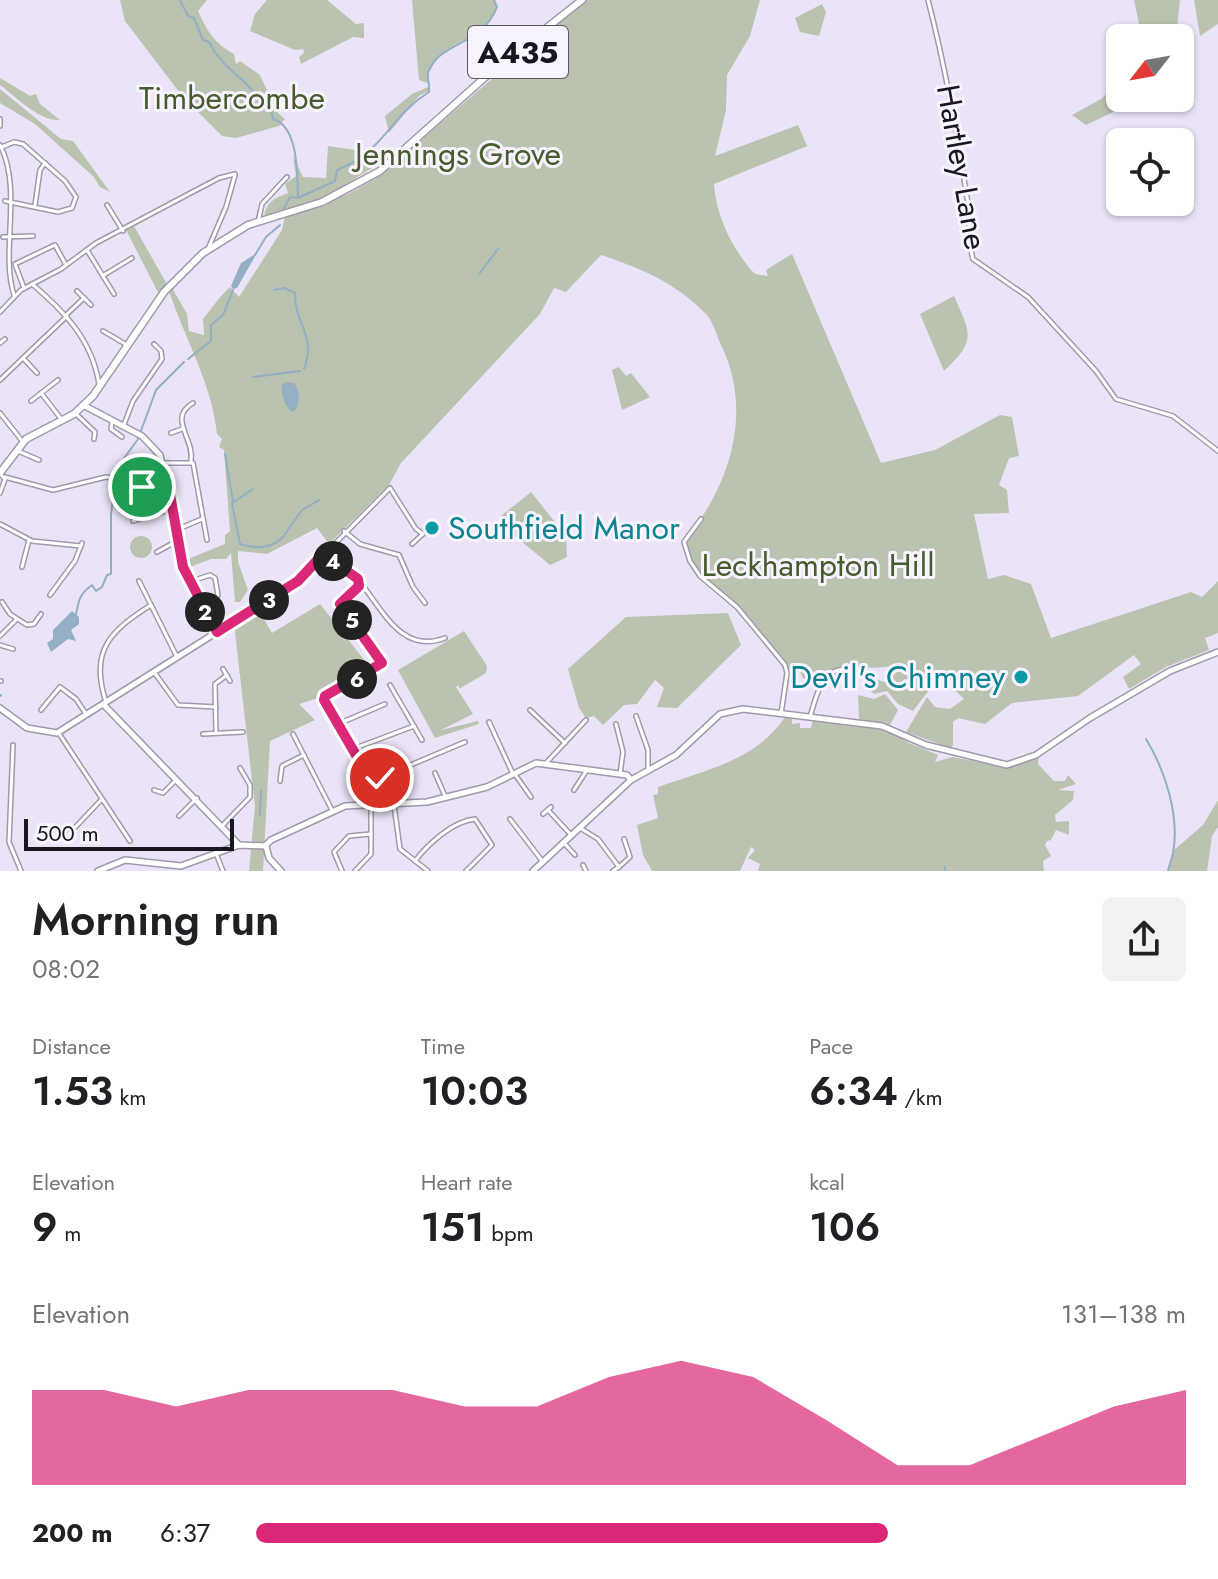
<!DOCTYPE html>
<meta charset="utf-8">
<style>
:root{--surface:#fff;--page:#f2f2f2;--text:#202124;--muted:#757577;--accent:#db2777}
body{margin:0;font-family:Jost,sans-serif;background:var(--page);color:var(--text);height:100vh;display:flex;flex-direction:column;font-size:30px;white-space:nowrap}
*{box-sizing:border-box;margin:0}
p{font-size:26px;color:var(--muted)}
.icon{flex:none;width:44px;height:44px;fill:none;stroke:currentColor;stroke-width:2;stroke-linecap:round;stroke-linejoin:round}
.map{position:relative;height:871px;overflow:hidden}
.side{display:flex;flex-direction:column;background:var(--surface);flex:1}
.side>*{flex:none}
.needle{width:52px;rotate:239deg}
.controls{position:absolute;left:1106px;top:24px;display:grid;gap:16px}
.controls a{display:grid;place-items:center;width:88px;height:88px;border-radius:12px;background:var(--surface);box-shadow:0 2px 6px #0004;font-size:40px}
.scale{position:absolute;left:24px;bottom:20px;width:210px;box-sizing:border-box;padding-left:8px;border:4px solid #19161d;border-top:0;font-size:22px;line-height:28px;white-space:nowrap;color:#19161d;-webkit-text-stroke:6px #f7f3ff;paint-order:stroke}
.pin{position:absolute;display:grid;place-items:center;width:68px;height:68px;color:#fff;margin:-34px;border:4px solid #fff;border-radius:50%;box-shadow:0 2px 8px #0007}
.km{position:absolute;width:40px;height:40px;margin:-20px;border-radius:50%;background:#222;color:#fff;font-size:22px;line-height:40px;text-align:center}
.round{display:grid;place-items:center;flex:none;width:84px;height:84px;border-radius:12px;background:var(--page)}
.head{display:flex;align-items:center;justify-content:space-between;height:136px;padding:0 32px}
h1{font-size:44px;font-weight:600;line-height:60px}
.metrics{display:grid;grid-template-columns:repeat(3,1fr);gap:12px;height:136px;padding:8px 32px}
.metrics div{display:grid;align-content:center}
.metrics b{font-size:40px;font-weight:600}
.metrics small{font-size:22px;font-weight:400}
.metrics p{font-size:22px}
.chart{height:224px;padding:16px 32px}
.chart p{display:flex;justify-content:space-between}
.chart svg{width:100%;height:144px;margin-top:8px;fill:var(--accent);opacity:.7}
ul{padding:0 32px;list-style:none;font-size:26px}
li{display:grid;grid-template-columns:128px 96px 1fr;align-items:center;height:60px}
li i{height:20px;border-radius:10px;background:var(--accent)}
.map>svg:first-child{display:block}
.green{fill:#bac3b0}
.water{fill:#93afc4}
.lines{fill:none;stroke-linecap:round;stroke-linejoin:round}
.stream{stroke:#93afc4;stroke-width:2}
.street-casing{stroke:#a099ab;stroke-width:6}
.secondary-casing{stroke:#a099ab;stroke-width:8}
.primary-casing{stroke:#a099ab;stroke-width:9}
.street{stroke:#fff;stroke-width:3}
.secondary{stroke:#fff;stroke-width:5}
.primary{stroke:#fff;stroke-width:6}
.route-casing{stroke:#fff;stroke-width:16}
.route{stroke:#db2777;stroke-width:10}
.culture-dot{fill:#0f9aa8;stroke:#f7f3ff;stroke-width:3}
.labels{text-anchor:middle;dominant-baseline:central;stroke-width:6;stroke-linejoin:round;paint-order:stroke}
.shield{fill:#f7f3ff;stroke:#5c5861;stroke-width:2}
.shield-label{font-size:30px;font-weight:bold;fill:#19161d}
.park-label{font-size:32px;fill:#475b2d;stroke:#f7f3ff}
.street-label{font-size:32px;fill:#19161d;stroke:#f7f3ff}
.culture-label{font-size:32px;fill:#0d838f;stroke:#f7f3ff;text-anchor:start}
</style>
<div class="map">
<svg width="1218" height="871" viewBox="0 0 1218 871">
<rect width="100%" height="100%" fill="#ebe4f8"/>
<!-- green -->
<g class="green">
<path d="M120 0H207L198 11C207 31 215 44 234 54L236 64 240 61 260 75 270 97 276 100 278 113 285 119 279 126 268 129 236 138 222 136 183 97 125 21Z"/>
<path d="M267 0H327L356 24 364 23V38L353 37 301 64 299 57 304 53 303 49 295 50 250 31 255 14Z"/>
<path d="M412 0H494L497 7C484 41 466 34 443 53 437 58 432 68 427 75L430 84 419 80Z"/>
<path d="M584 0H760L750 36 727 75 726 110 715 156 798 125 807 146 714 184C716 216 733 251 755 274L768 276 766 270 792 254 881 463 935 450 1000 415 1012 417 1019 456 1009 458 999 485 1007 490 1009 513 974 514 988 579 1004 575 1031 584 1051 638 1191 592 1202 597 1218 581V633L1205 638 1209 650 1166 667 1129 689 1123 677 1141 664 1134 655 1078 696 1012 703 985 724 958 718 953 722V745L950 748 906 732 927 697 935 707 950 709 964 699 940 676 913 711 898 704 887 691 874 694 863 684 868 677 888 683 893 670 891 666C861 672 835 656 816 686L803 678 799 669 784 668C769 648 754 625 737 608 719 589 681 571 685 540 730 486 753 413 722 347 717 337 714 323 706 314 674 282 643 269 601 255L566 292 554 288 540 314 401 463 389 485 329 544 317 528 267 554 238 551V562L248 590 240 602H235L231 553 226 559H211L185 569 183 561 225 544V535L230 531 224 450 219 447 222 439 217 434C212 384 185 339 169 291L172 288 187 314 189 331 204 335 203 319C213 307 219 297 230 287L239 297 282 230 285 215 348 194 375 179Z"/>
<path d="M1134 0H1180L1176 38H1142Z"/>
<path d="M1194 0H1218V24L1200 36Z"/>
<path d="M822 4 826 12 819 36 800 32 795 18Z"/>
<path d="M0 78 30 96 36 94 40 104 60 120C40 122 16 97 0 85Z"/>
<path d="M1120 82V98H1138L1134 102 1086 125 1072 115 1101 99Z"/>
<path d="M428 87 429 91 419 96 389 133 385 116 412 94Z"/>
<path d="M0 89 61 139 73 141 110 192 100 187 94 177 35 124 0 103Z"/>
<path d="M328 146 362 151 372 168 321 200 264 217C267 201 274 199 288 193L285 184 296 176 293 156 303 177 326 178Z"/>
<path d="M134 226 168 286 160 296 126 230Z"/>
<path d="M954 296C971 335 977 340 944 371L920 314Z"/>
<path d="M619 367 626 376 631 373 650 397 622 410 612 370Z"/>
<path d="M531 492 566 536 567 557 550 565 515 536 501 516Z"/>
<circle cx="141" cy="547" r="11"/>
<path d="M320 604 373 671 325 696 299 704 315 720 270 741 263 871H249L255 806 234 624 257 607 272 633Z"/>
<path d="M728 613 741 645 677 708 657 707 664 688 655 680 637 704 624 705 603 725 594 716 586 718 579 708 568 669 626 617Z"/>
<path d="M464 631 487 666 486 673 459 689V685L456 687 473 714 441 730 478 721 479 724 435 738 398 670Z"/>
<path d="M885 694 898 710 890 725 859 719 858 695 874 699Z"/>
<path d="M785 717H792V724L800 723V728H811L813 719 890 730 909 743 938 755 935 762 953 757 1010 768 1039 755 1038 764 1054 781H1065L1068 775 1076 784 1058 790 1074 791 1073 800 1055 815 1056 822 1069 821V835L1056 830 1051 840 1047 841 1045 845 1051 856 1043 861 1044 871H758L760 864 748 858 755 850 751 847 740 871H652L643 855 637 825 658 818 653 795 658 794V787C703 771 757 760 785 717Z"/>
<path d="M1218 800V827L1212 836 1207 871H1168L1174 850 1203 825Z"/>
</g>
<!-- water -->
<g class="water">
<path d="M257 253 237 288 233 289 231 286 241 263Z"/>
<path d="M287 382 294 383C300 391 301 406 293 412 285 409 280 392 282 384Z"/>
<path d="M72 611 79 617V624L71 630 76 641 68 639 51 652 47 643 53 639V630Z"/>
</g>
<g class="lines">
<!-- stream -->
<g class="stream">
<path d="M180 0 188 16 194 18 203 40 209 42C224 71 243 75 261 101L270 104 273 119C299 127 297 174 298 198"/>
<path d="M284 208 290 197 298 198 335 181 337 170C386 150 389 117 429 92 430 86 427 78 428 73 438 41 482 47 497 7L494 0"/>
<path d="M255 255 266 237 280 225"/>
<path d="M479 274 498 249"/>
<path d="M274 290 284 288 295 293C294 324 317 335 304 369"/>
<path d="M188 359 211 341V325L223 315 233 290"/>
<path d="M253 377 300 371"/>
<path d="M225 454 233 502"/>
<path d="M253 489 232 503 240 544C255 549 273 549 284 536"/>
<path d="M285 534 302 510 319 500"/>
<path d="M75 617C80 602 76 597 92 585L96 591 102 587 107 575 111 574V514L117 468 138 439 156 390 184 362"/>
<path d="M0 696 1 695"/>
<path d="M1146 739C1165 770 1180 816 1173 853 1172 859 1169 865 1168 871"/>
<path d="M260 815 261 790"/>
<path d="M945 871V867"/>
</g>
<!-- street casing -->
<g class="street-casing">
<g id="street">
<path d="M928 0C945 65 956 130 967 197 971 217 967 239 973 259L1028 297 1096 371 1116 399 1173 416 1218 451"/>
<path d="M0 119V126"/>
<path d="M0 145C23 189 0 252 14 295"/>
<path d="M2 147 14 142 23 144 65 181 76 197 72 208 58 212 5 201"/>
<path d="M35 205 40 170 45 163"/>
<path d="M107 205 123 231"/>
<path d="M258 222 262 204 287 177"/>
<path d="M3 237 33 236"/>
<path d="M208 249 226 207 235 175"/>
<path d="M87 250 114 294"/>
<path d="M104 275 132 258"/>
<path d="M32 284C65 312 92 340 99 384"/>
<path d="M24 288 15 264 55 245 66 265"/>
<path d="M77 291 91 305"/>
<path d="M0 312 21 290 61 269 96 243 219 178 235 174"/>
<path d="M67 314 84 298"/>
<path d="M103 331 127 345"/>
<path d="M0 343 5 339"/>
<path d="M23 358 37 373"/>
<path d="M0 380 67 316"/>
<path d="M41 393 62 420"/>
<path d="M31 401 58 380"/>
<path d="M0 413 23 442"/>
<path d="M75 413 95 432 94 439"/>
<path d="M112 422 111 429 122 437"/>
<path d="M123 427 133 401 162 359 161 351 154 344"/>
<path d="M171 433 182 429"/>
<path d="M18 451 39 460"/>
<path d="M191 461C195 439 167 418 193 403"/>
<path d="M164 463H193L207 540"/>
<path d="M0 474 5 479 0 493"/>
<path d="M5 477 53 490 106 477 120 479 126 493"/>
<path d="M142 487 163 478"/>
<path d="M701 519 684 542 690 561 700 576 737 607 785 665 787 673 781 714"/>
<path d="M133 521 172 509"/>
<path d="M0 524 32 541 81 546"/>
<path d="M176 530 202 519"/>
<path d="M344 531 360 544 399 555 413 587 425 603"/>
<path d="M157 552 177 541"/>
<path d="M323 554C334 562 350 570 359 581 382 608 401 655 445 638"/>
<path d="M22 567 29 540"/>
<path d="M139 581 177 657"/>
<path d="M192 581 210 575 215 578 218 595 204 605"/>
<path d="M359 584 340 604 382 663 326 695 324 700 356 755 394 791 399 802"/>
<path d="M50 595 75 561 82 543"/>
<path d="M2 602 10 614 27 625 34 624 41 614"/>
<path d="M217 632 298 581 390 488 416 529 423 534 412 544"/>
<path d="M0 636 17 619"/>
<path d="M0 645 13 649"/>
<path d="M223 669 230 681"/>
<path d="M154 672 178 705 216 707"/>
<path d="M0 681H1"/>
<path d="M390 685 422 740"/>
<path d="M106 702C89 651 110 631 151 605"/>
<path d="M41 710 60 687 76 699 86 714"/>
<path d="M530 710 565 743"/>
<path d="M636 716 648 750V770"/>
<path d="M810 717C816 696 822 667 848 669"/>
<path d="M489 722 513 774"/>
<path d="M338 724 385 704"/>
<path d="M616 724 623 752 620 774"/>
<path d="M58 732 130 841"/>
<path d="M216 733 215 684 227 675"/>
<path d="M203 734 243 732"/>
<path d="M293 734 333 812"/>
<path d="M13 745 9 842 21 871"/>
<path d="M353 749 414 726"/>
<path d="M546 763 586 720"/>
<path d="M435 773 445 796"/>
<path d="M514 773 531 797"/>
<path d="M380 778 465 742"/>
<path d="M280 781 282 766 304 755"/>
<path d="M154 790 163 793 176 780"/>
<path d="M574 790 587 770"/>
<path d="M394 805 400 849 428 871"/>
<path d="M548 810 572 836"/>
<path d="M543 814 551 807"/>
<path d="M179 816 197 798"/>
<path d="M510 819 543 862"/>
<path d="M223 825 250 797V785L240 768"/>
<path d="M580 828 598 839 619 867 613 871"/>
<path d="M65 838 102 799"/>
<path d="M564 843 575 855"/>
<path d="M217 856 223 871"/>
<path d="M415 861C428 844 453 821 475 819L492 845 466 871"/>
<path d="M583 865 586 871"/>
<path d="M619 867 630 857 624 839"/>
<path d="M342 871 334 852 349 836 371 834"/>
<path d="M355 871 371 854V804"/>
</g>
</g>
<!-- secondary casing -->
<g class="secondary-casing">
<g id="secondary">
<path d="M104 705 239 845"/>
<path d="M0 708 27 728 57 733 217 632 183 567 160 455 142 436 83 405"/>
<path d="M266 846 269 858 281 871"/>
<path d="M98 871 125 860 181 866 239 845 265 846 271 840 345 806 427 802 487 787 536 763 627 775 631 780"/>
<path d="M533 871 631 780 676 755 720 714 743 709 882 726 926 745 1007 765 1036 755 1090 718 1170 671 1218 652"/>
</g>
</g>
<!-- primary casing -->
<g class="primary-casing">
<path id="primary" d="M0 473 26 439 74 414 93 396 164 292 203 253 248 225 322 202 380 171 492 71 582 0"/>
</g>
<!-- street -->
<use href="#street" class="street"/>
<!-- secondary -->
<use href="#secondary" class="secondary"/>
<!-- primary -->
<use href="#primary" class="primary"/>
</g>
<g class="lines">
<!-- route casing -->
<g class="route-casing">
<path id="route" d="M142 487 167 478 183 567 217 632 298 581 323 554 358 579 359 586 340 604 382 663 325 696 324 700 356 755 380 778"/>
</g>
<!-- route -->
<use href="#route" class="route"/>
</g>
<!-- markers -->
<g class="culture-dot">
<circle cx="432" cy="528" r="8"/>
<circle cx="1021" cy="677" r="8"/>
</g>
<g class="labels">
<!-- shield labels -->
<rect class="shield" x="468" y="26" width="100" height="52" rx="6"/>
<g class="shield-label">
<text x="518" y="52">A435</text>
</g>
<!-- park labels -->
<g class="park-label">
<text x="232" y="98">Timbercombe</text>
<text x="458" y="154">Jennings Grove</text>
<text x="818" y="565">Leckhampton Hill</text>
</g>
<!-- street labels -->
<g class="street-label">
<text transform="translate(962 167) rotate(80)">Hartley Lane</text>
</g>
<!-- culture labels -->
<g class="culture-label">
<text x="448" y="528">Southfield Manor</text>
<text x="1005" y="677" text-anchor="end">Devil's Chimney</text>
</g>
</g>
</svg>
<div class="controls">
<a><svg class="needle" viewBox="-14 -14 28 28"><path d="M0-13l5 13h-10z" fill="#e53935"/><path d="M0 13l5-13h-10z" fill="#757577"/></svg></a>
<a><svg class="icon" aria-label="locate" viewBox="0 0 24 24"><circle cx="12" cy="12" r="6"/><path d="M12 2v4M12 18v4M2 12h4M18 12h4"/></svg></a>
</div>
<div class="scale">500 m</div>
<div class="pin" style="left:142px;top:487px;background:#1e9e55"><svg class="icon" aria-label="arrive" viewBox="0 0 24 24"><path d="M6 21V4h12l-3 4 3 4H6"/></svg></div>
<div class="pin" style="left:380px;top:778px;background:#d93025"><svg class="icon" aria-label="check" viewBox="0 0 24 24"><path d="M5 12l5 5 9-10"/></svg></div>
<b class="km" style="left:205px;top:612px">2</b>
<b class="km" style="left:269px;top:600px">3</b>
<b class="km" style="left:333px;top:561px">4</b>
<b class="km" style="left:352px;top:620px">5</b>
<b class="km" style="left:357px;top:679px">6</b>
</div>
<section class="side">
<div class="head"><div><h1>Morning run</h1><p>08:02</p></div><a class="round"><svg class="icon" aria-label="share" viewBox="0 0 24 24"><path d="M12 15V3M7 8l5-5 5 5M5 13v7h14v-7"/></svg></a></div>
<div class="metrics">
<div><p>Distance</p><b>1.53<small> km</small></b></div>
<div><p>Time</p><b>10:03</b></div>
<div><p>Pace</p><b>6:34<small> /km</small></b></div>
</div>
<div class="metrics">
<div><p>Elevation</p><b>9<small> m</small></b></div>
<div><p>Heart rate</p><b>151<small> bpm</small></b></div>
<div><p>kcal</p><b>106</b></div>
</div>
<div class="chart"><p><span>Elevation</span>131–138 m</p>
<svg viewBox="0 0 160 44" preserveAspectRatio="none"><path d="M0 44V15L10 15L20 20L30 15L40 15L50 15L60 20L70 20L80 11L90 6L100 11L110 24L120 38L130 38L140 29L150 20L160 15V44z"/></svg>
</div>
<ul>
<li><b>200 m</b>6:37<i style="width:68%"></i></li>
</ul>
</section>
